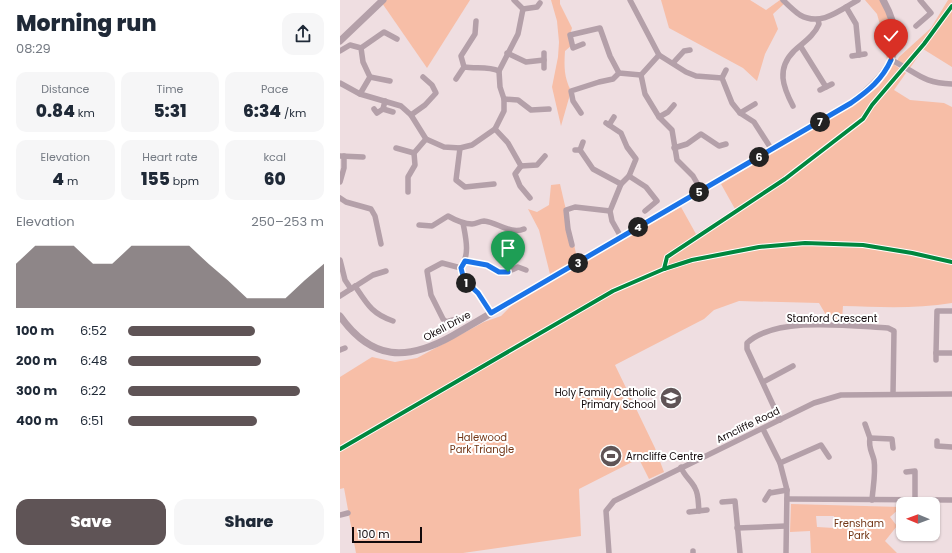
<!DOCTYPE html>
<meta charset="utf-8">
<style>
:root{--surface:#fff;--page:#f6f6f7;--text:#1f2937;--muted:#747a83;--accent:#5f5456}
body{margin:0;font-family:Poppins,sans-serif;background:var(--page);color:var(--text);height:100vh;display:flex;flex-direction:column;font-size:15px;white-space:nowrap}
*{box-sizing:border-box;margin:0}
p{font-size:13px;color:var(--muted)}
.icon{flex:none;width:22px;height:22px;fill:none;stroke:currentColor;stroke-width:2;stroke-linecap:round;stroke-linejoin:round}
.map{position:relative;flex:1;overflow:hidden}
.side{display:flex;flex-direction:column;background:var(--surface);width:340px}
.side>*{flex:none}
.needle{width:26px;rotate:271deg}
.tools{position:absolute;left:556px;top:497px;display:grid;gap:8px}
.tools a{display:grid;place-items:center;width:44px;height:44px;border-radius:8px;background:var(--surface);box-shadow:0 1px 3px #0004;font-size:20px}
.scale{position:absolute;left:12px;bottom:10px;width:70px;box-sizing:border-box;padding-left:4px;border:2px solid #12090b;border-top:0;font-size:11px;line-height:14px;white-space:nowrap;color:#12090b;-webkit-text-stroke:3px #fff;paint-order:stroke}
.pin{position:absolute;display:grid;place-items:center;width:34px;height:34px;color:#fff;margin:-41px -17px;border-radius:50% 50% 50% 0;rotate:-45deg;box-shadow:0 0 4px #0007}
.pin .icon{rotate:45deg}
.km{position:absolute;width:20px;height:20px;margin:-10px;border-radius:50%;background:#222;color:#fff;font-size:11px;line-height:20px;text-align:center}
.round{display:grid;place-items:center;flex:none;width:42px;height:42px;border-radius:12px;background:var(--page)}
.head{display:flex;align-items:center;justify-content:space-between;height:68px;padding:0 16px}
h1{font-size:22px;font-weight:800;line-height:30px}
.figures{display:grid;grid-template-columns:repeat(3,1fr);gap:6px;height:68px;padding:4px 16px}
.figures div{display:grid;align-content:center;border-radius:10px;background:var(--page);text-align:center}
.figures b{font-size:17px;font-weight:800}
.figures small{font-size:11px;font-weight:400}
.figures p{font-size:11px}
.chart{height:112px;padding:8px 16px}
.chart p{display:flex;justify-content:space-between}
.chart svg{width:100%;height:72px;margin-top:4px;fill:var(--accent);opacity:.7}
.cta{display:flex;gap:8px;margin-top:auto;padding:8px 16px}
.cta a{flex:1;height:46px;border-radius:12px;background:var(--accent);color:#fff;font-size:16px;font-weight:800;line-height:46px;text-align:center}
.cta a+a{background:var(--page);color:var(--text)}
ul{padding:0 16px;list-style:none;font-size:13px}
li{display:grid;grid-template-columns:64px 48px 1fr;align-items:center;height:30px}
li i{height:10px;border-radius:5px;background:var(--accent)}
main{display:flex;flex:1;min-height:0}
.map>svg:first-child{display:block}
.green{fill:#f7bea7;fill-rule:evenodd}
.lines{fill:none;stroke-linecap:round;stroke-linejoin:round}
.minor{stroke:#b4a0a9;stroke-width:5.5}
.tertiary{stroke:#b4a0a9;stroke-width:7}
.cycleway-casing{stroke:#fff;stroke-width:6}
.cycleway{stroke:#00873e;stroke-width:4}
.route-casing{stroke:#fff;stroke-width:8}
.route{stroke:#1a73e8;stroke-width:5}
.labels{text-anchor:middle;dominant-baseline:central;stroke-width:4;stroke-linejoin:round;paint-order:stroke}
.street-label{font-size:10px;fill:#12090b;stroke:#fff}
.poi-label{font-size:10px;fill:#12090b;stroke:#fff;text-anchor:end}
.park-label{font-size:10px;fill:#733717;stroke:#fff}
</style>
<main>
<section class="side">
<div class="head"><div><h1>Morning run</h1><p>08:29</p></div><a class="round"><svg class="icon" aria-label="share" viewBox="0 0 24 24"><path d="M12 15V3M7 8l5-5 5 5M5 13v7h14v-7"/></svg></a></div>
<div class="figures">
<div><p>Distance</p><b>0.84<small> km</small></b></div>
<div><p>Time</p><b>5:31</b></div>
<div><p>Pace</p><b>6:34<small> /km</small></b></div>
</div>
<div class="figures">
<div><p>Elevation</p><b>4<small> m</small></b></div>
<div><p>Heart rate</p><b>155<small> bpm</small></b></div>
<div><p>kcal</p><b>60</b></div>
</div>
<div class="chart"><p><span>Elevation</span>250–253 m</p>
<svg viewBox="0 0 160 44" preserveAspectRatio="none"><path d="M0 44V17L10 6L20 6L30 6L40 17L50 17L60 6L70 6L80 6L90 6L100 17L110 27L120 38L130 38L140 38L150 27L160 17V44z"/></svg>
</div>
<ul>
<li><b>100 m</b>6:52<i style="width:65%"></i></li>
<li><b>200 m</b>6:48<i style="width:68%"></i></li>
<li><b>300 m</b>6:22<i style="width:88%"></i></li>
<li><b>400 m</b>6:51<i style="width:66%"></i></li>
</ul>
<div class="cta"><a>Save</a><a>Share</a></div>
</section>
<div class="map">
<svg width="612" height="553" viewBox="0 0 612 553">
<rect width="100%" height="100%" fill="#efdee1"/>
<!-- green -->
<g class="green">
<path d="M45 0H130L87 68 42 3Z"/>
<path d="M211 0H220V4L232 28 230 35 232 45 225 51C224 67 224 77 231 91L221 126 212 87 218 57 219 42 217 21Z"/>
<path d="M321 0H410L426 10 440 0H443L445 3 433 14 438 29 425 54 417 81 403 68 329 28Z"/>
<path d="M525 0H542L555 38 548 67 544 39 537 14Z"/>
<path d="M608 0H612V67L583 49 570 68 557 61 559 57 591 28Z"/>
<path d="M552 63 566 73 554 90 570 100 604 103 612 107V303C576 309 539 307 503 306L502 320H489L479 303 399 301 374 310 364 319 275 365 315 448 324 472 309 479 298 457 296 460 239 489 241 536 123 553H16L4 488 0 489V377L32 357 55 362 77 358 144 322 161 316 174 303 341 207 356 234 395 209 381 184 521 100 539 86Z"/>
<path d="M220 184 238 262 211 278 199 230 188 209 197 212 209 205 211 185Z"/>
<path d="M451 504 561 507 550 517 557 526 545 541 557 553H471L470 531 450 532ZM476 516H494V528L477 527Z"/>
</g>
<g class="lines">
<!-- minor -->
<g class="minor">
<path d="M174 0 183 9"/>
<path d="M290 0 319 55 346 72 356 76 382 78 392 103 400 113 414 122 432 150"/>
<path d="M443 0C448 5 454 11 460 15 481 27 500 10 518 0"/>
<path d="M506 7 516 24 519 55"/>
<path d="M183 9 197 7 200 3"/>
<path d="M576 26 591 13 580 0"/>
<path d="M243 44 233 48 230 35 260 28 270 56 279 73 301 75"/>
<path d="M461 47 486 87"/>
<path d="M21 48 44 32 57 39"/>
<path d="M0 51 10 45 21 48 23 62 30 77 20 94"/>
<path d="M167 53 186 62 204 60"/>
<path d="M319 55 301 75 305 94 319 117 332 130 337 160 353 176 361 190"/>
<path d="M512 56 525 54"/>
<path d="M551 60C577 72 581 83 612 84"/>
<path d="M333 63 344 51 350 50"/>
<path d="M124 67 121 56 135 34 136 21"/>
<path d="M204 68V53"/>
<path d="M30 77 50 81"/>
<path d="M382 78 386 70"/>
<path d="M116 79 124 67C136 69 148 66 159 71"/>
<path d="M0 83 20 94 61 106 71 115 86 139 104 147 120 148 132 145 155 129 164 111V99L160 87 159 71 178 34 183 9"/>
<path d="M480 90 492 84"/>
<path d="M164 99 178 100 191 110 209 109"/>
<path d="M453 106C443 87 436 69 454 51 464 42 474 36 479 24L478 20"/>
<path d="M34 109 37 113 43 109 45 101"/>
<path d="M43 109 53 112"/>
<path d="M241 113 233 101 231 91 259 82 273 79 279 73"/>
<path d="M400 113 415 104"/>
<path d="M71 115 85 105 96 93 92 85 83 77"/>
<path d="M319 117 328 112 334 105"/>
<path d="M266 123 281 133 287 147 296 159 289 176 281 184 270 211 272 221 281 237"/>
<path d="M269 125 274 117"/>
<path d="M155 129 168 143 181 166 197 165 205 156"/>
<path d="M56 148 74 153"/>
<path d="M120 148 116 180 125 187 154 184"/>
<path d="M334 148 347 144 361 134 379 146 386 144"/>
<path d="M235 150H240L253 169 281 184"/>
<path d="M240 150 243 142"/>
<path d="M0 156 23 157"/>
<path d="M181 166 175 174 180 186 190 198"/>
<path d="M289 176 306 187 317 201 305 211"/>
<path d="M0 182 4 168V156"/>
<path d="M68 192V177L75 165 74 153 86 139"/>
<path d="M0 198 6 202 31 209 35 216 41 244"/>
<path d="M123 223C126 239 130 254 121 268L124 280 138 293 151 313"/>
<path d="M79 225 92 226 108 216C115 220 123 224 132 224 136 224 140 221 144 221 157 222 171 235 184 229"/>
<path d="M232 245 228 229 226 210 235 207 270 211"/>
<path d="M0 260 5 280 11 289"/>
<path d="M125 261C132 262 141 263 148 266 162 272 163 275 178 267L186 270"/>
<path d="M15 286C27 304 32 314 53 321"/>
<path d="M0 296 33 275 46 271"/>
<path d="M612 311H597L596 353H612"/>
<path d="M113 320 106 322 103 319 91 295 87 271 102 263 121 268"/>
<path d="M0 350 5 348"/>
<path d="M596 353V360"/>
<path d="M423 382 453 366"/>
<path d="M440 420 407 349V343C436 316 510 326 548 328L554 331 553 394"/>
<path d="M525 424 530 438"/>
<path d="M423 429 440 463 447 490 446 553"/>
<path d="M597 441V446L612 447"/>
<path d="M440 463 481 445 489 457"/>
<path d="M341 467C344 476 351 480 355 488 359 495 358 503 359 511"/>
<path d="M566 472 575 471V501"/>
<path d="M430 493 447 490"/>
<path d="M447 499 612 500"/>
<path d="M425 500 430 492"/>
<path d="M532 500C533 487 536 472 534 460 532 452 528 447 530 438L552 439 553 448"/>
<path d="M382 502 395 501 400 553"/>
<path d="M349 512 367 510"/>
<path d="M0 515 8 513"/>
<path d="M397 528 446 526"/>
<path d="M353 551V553"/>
<path d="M269 553 266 511 274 501 474 403 501 395 612 394"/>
</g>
<!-- tertiary -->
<g class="tertiary">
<path d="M0 41 43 0"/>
<path d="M0 316C32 361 67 361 112 336L511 103C549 75 570 47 543 0"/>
</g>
<!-- cycleway casing -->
<g class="cycleway-casing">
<g id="cycleway">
<path d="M324 269 327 257 445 179 523 119 532 105 584 44 612 6"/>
<path d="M0 449 273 291 324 269 352 260 419 247 465 243 523 245 572 253 612 262"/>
</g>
</g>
<!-- cycleway -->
<use href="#cycleway" class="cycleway"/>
</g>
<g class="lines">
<!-- route casing -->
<g class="route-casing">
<path id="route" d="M168 272H159L147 265 125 261 121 268 124 280 138 293 151 313 511 103C528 91 542 80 551 60"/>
</g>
<!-- route -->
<use href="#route" class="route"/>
</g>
<!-- icons -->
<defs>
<g id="school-disc" transform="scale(1.15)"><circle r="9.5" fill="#5f5456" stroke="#fff"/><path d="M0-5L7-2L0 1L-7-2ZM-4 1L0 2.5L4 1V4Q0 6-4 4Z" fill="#fff"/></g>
<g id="stadium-disc" transform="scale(1.15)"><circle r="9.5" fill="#5f5456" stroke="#fff"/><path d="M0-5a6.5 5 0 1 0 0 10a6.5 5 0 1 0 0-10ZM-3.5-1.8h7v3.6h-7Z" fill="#fff"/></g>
</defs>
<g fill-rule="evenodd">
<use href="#school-disc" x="331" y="398"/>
<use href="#stadium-disc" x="271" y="456"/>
</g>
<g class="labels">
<!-- street labels -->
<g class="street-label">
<text x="492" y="318">Stanford Crescent</text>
<text transform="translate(107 326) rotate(-28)">Okell Drive</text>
<text transform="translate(408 425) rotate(-26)">Arncliffe Road</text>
</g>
<!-- poi labels -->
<g class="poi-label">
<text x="316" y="392">Holy Family Catholic<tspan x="316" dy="12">Primary School</tspan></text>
<text x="286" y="456" text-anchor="start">Arncliffe Centre</text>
</g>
<!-- park labels -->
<g class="park-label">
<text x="142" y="437">Halewood<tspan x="142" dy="12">Park Triangle</tspan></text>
<text x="519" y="523">Frensham<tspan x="519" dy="12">Park</tspan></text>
</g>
</g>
</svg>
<div class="tools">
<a><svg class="needle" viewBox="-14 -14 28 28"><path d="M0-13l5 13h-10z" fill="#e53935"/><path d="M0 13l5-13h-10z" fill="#747a83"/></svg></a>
</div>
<div class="scale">100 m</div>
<div class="pin" style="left:168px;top:272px;background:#1e9e55"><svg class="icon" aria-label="arrive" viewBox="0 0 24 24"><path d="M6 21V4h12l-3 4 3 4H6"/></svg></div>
<div class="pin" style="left:551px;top:60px;background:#d93025"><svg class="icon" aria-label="check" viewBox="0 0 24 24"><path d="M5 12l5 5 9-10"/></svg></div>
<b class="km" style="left:126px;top:283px">1</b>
<b class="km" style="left:238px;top:263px">3</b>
<b class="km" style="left:298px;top:227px">4</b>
<b class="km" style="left:359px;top:192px">5</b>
<b class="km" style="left:419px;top:157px">6</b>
<b class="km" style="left:480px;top:122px">7</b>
</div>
</main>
